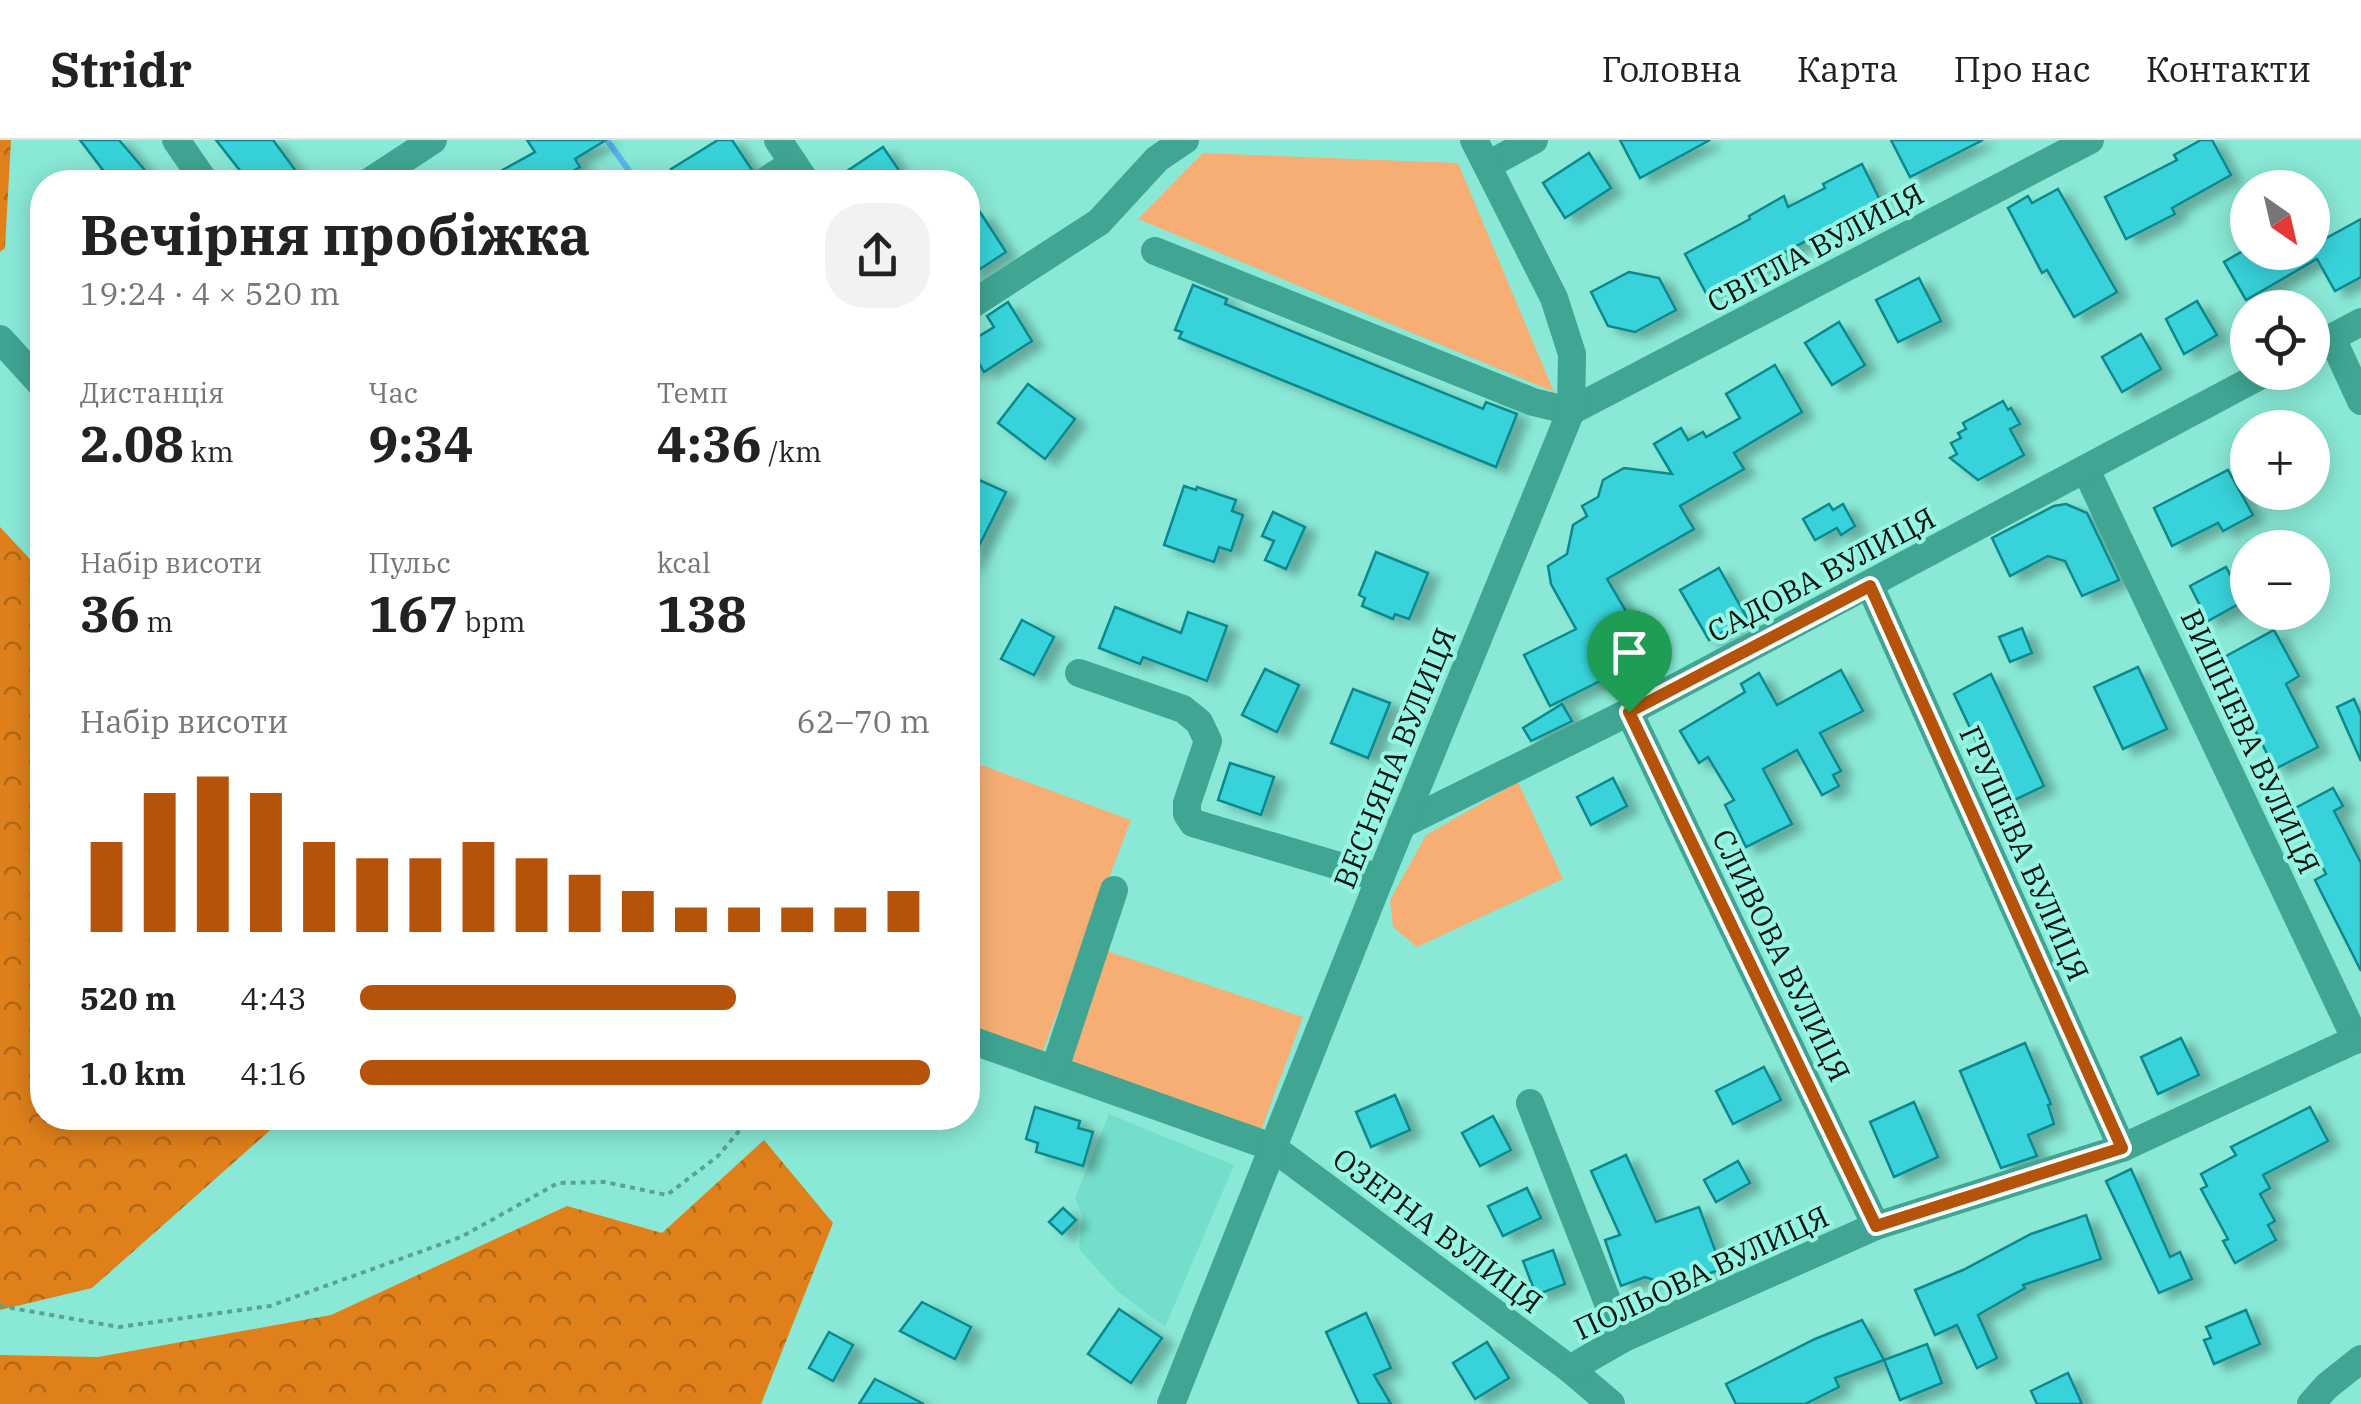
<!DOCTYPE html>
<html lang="uk">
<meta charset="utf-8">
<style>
:root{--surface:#fff;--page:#f2f2f2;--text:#222;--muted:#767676;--line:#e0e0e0;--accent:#b45309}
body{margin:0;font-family:"IBM Plex Serif",serif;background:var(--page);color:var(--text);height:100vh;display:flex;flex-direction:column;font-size:38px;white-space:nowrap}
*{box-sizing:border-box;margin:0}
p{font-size:32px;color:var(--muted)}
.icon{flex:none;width:55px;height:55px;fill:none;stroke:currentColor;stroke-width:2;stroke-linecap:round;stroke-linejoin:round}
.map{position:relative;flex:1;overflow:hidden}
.side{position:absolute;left:30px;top:30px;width:950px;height:960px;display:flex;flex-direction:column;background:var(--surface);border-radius:40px;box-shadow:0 5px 25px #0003}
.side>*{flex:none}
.needle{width:65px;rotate:146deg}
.fabs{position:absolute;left:2230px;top:30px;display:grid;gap:20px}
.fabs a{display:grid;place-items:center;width:100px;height:100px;border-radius:50%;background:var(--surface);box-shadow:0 5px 25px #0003;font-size:50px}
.pin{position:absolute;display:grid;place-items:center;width:85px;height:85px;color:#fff;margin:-102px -42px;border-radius:50% 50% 50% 0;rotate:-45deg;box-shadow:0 0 10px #0007}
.pin .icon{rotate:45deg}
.round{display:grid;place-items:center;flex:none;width:105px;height:105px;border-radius:40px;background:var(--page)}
.summary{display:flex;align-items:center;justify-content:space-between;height:170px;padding:0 50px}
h1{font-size:55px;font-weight:700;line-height:75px}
.stats{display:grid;grid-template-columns:repeat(3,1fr);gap:15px;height:170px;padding:10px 50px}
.stats div{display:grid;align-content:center}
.stats b{font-size:50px;font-weight:700}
.stats small{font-size:28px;font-weight:400}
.stats p{font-size:28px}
.chart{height:280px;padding:20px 50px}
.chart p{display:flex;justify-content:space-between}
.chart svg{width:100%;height:180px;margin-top:10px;stroke:var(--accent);stroke-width:6}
ul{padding:0 50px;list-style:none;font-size:32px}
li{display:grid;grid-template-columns:160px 120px 1fr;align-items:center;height:75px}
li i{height:25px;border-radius:12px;background:var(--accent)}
header{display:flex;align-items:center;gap:60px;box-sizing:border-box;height:140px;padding:0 50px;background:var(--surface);border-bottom:2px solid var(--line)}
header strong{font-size:48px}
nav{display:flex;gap:55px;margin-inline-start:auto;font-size:35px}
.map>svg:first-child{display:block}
.built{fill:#73dfcb}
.grass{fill:#f6ae74}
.forest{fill:url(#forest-crowns)}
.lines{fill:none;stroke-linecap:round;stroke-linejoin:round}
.stream{stroke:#59b6f2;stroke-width:6}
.building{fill:#37d3da;stroke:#0b888d;stroke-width:2.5;filter:url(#shadow)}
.path{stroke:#5ca294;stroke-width:4;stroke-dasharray:5 5;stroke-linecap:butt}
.minor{stroke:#40a593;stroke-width:28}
.route-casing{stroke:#fff;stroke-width:20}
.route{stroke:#b45309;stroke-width:12}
.labels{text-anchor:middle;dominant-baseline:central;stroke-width:8;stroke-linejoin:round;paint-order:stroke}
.street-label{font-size:30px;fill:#011310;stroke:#97f6e3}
</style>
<header>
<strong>Stridr</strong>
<nav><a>Головна</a><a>Карта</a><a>Про нас</a><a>Контакти</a></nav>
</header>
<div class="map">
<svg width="2361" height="1264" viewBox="0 0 2361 1264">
<defs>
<pattern id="forest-crowns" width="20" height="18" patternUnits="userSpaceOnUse" patternTransform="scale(2.5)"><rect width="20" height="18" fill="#df801b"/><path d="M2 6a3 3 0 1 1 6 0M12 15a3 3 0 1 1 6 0" fill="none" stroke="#b26817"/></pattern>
<filter id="shadow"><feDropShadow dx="11" dy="6" stdDeviation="5" flood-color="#0004"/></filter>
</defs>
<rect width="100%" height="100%" fill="#89e9d6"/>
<!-- built -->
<path class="built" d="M1109 974 1234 1025 1165 1187 1118 1152 1079 1109 1082 1075 1075 1058Z"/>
<!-- grass -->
<g class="grass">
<path d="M1203 13 1458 23 1554 252 1138 79Z"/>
<path d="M968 620 1131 680 1042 913 968 887Z"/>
<path d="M1518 642 1563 739 1417 807 1393 787 1390 760 1426 695Z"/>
<path d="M1101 809 1303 877 1260 993 1064 931Z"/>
</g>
<!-- forest -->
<g class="forest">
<path d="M0 0H11L5 108 0 112Z"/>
<path d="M0 387 42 432V978H284L92 1148 0 1170Z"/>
<path d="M764 1000 833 1083 761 1264H0V1215L98 1217 331 1175 567 1066 662 1093Z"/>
</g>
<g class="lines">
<!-- stream -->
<path class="stream" d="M607 0 637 42"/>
</g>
<!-- building -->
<g class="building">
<path d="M80 0H119L155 42H112Z"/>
<path d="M216 0H273L304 42H249Z"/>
<path d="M527 0H606L575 19 580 27 555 42H481L535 12Z"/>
<path d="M718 0H732L752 30 747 42H681L671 29Z"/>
<path d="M1620 0H1710L1640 38Z"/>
<path d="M1891 0H1983L1910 37Z"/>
<path d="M2201 0H2212L2231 35 2172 68 2175 74 2126 99 2105 57 2177 20 2174 15Z"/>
<path d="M883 7 907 42H855L847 31Z"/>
<path d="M1589 13 1611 48 1565 78 1543 43Z"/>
<path d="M1862 24 1881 62 1706 153 1685 114 1750 79 1749 76 1784 56 1788 67 1825 48 1823 44Z"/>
<path d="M2058 49 2117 152 2074 177 2047 130 2042 133 2008 68 2028 56 2032 63Z"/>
<path d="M980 72 1006 112 968 137V81Z"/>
<path d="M2361 79V137L2335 151 2317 119 2246 160 2224 122 2241 112H2313L2312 106Z"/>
<path d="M1629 132 1659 138 1676 170 1635 192 1608 186 1591 152Z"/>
<path d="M1919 138 1941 181 1898 202 1876 160Z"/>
<path d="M1193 145 1227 159 1225 164 1483 269 1486 262 1517 274 1496 327 1179 198 1182 192 1175 190Z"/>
<path d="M2197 161 2217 195 2184 214 2166 179Z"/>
<path d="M1008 162 1032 201 984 232 980 225 968 233V203L994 187 987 176Z"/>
<path d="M1839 182 1865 225 1832 245 1805 203Z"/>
<path d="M2141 194 2161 229 2122 252 2102 217Z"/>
<path d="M1775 225 1802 272 1734 313 1744 329 1680 366 1694 389 1607 439 1630 478 1599 497 1616 533 1550 566 1524 515 1576 489 1551 444 1548 426 1567 414 1573 385 1587 376 1582 366 1598 357 1603 340 1624 328 1672 334 1654 304 1681 288 1688 300 1703 292 1706 297 1740 278 1726 254Z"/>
<path d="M1028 244 1075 279 1045 319 998 283Z"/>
<path d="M2003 261 2008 270 2011 268 2020 284 2010 289 2024 315 1978 340 1950 318 1957 314 1951 303 1961 298 1958 293 1966 289 1963 283Z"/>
<path d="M2228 330 2253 375 2223 391 2218 383 2172 406 2154 368Z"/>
<path d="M968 335 1006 352 968 428Z"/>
<path d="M1184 346 1196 350 1197 347 1236 360 1232 371 1243 375 1231 411 1219 407 1214 422 1164 405Z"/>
<path d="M1829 364 1833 370 1843 364 1855 386 1841 395 1837 388 1815 400 1803 379Z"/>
<path d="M2066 364 2087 373 2119 440 2082 456 2065 421 2048 416 2010 436 1992 398 2054 366Z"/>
<path d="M1273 372 1305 387 1286 429 1265 420 1274 401 1262 396Z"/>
<path d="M1376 412 1428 433 1409 479 1395 474 1393 479 1362 466 1365 458 1359 455Z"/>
<path d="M2226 427 2244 461 2208 481 2190 446Z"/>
<path d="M1719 428 1747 478 1709 500 1680 450Z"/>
<path d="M1115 467 1181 493 1188 472 1227 486 1207 541 1143 517 1140 524 1099 508Z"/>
<path d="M1022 480 1054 497 1034 535 1001 519Z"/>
<path d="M2022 488 2032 513 2010 522 1999 497Z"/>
<path d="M2274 490 2299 536 2286 544 2318 607 2275 629 2219 520Z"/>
<path d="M2138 527 2167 589 2123 609 2094 547Z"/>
<path d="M1265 529 1299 545 1277 592 1242 575Z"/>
<path d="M1841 530 1863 571 1820 593 1841 631 1833 635 1839 646 1822 655 1797 610 1763 629 1792 684 1746 707 1725 665 1734 660 1708 617 1699 623 1680 591 1745 552 1741 544 1759 533 1777 565Z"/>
<path d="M1991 534 2044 646 2006 664 1954 554Z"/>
<path d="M1353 549 1390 563 1368 618 1331 603Z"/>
<path d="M2354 559 2361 575V621L2337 567Z"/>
<path d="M1562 564 1572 581 1531 601 1523 588Z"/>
<path d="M1230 623 1274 637 1261 675 1218 660Z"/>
<path d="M1613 638 1627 666 1591 685 1577 657Z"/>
<path d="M2333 648 2343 666 2334 671 2361 723V831L2315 740 2326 734 2302 686 2295 690 2286 673Z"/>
<path d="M2181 898 2199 935 2158 954 2141 917Z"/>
<path d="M2025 903 2051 964 2048 965 2054 984 2028 995 2037 1016 2001 1028 1960 931Z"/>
<path d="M1764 927 1781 960 1733 984 1716 951Z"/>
<path d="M1395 955 1410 990 1371 1007 1356 972Z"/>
<path d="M1914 962 1938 1017 1894 1037 1870 982Z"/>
<path d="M1035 967 1080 981 1078 988 1093 992 1083 1026 1036 1012 1038 1003 1026 999Z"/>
<path d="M2310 967 2328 1001 2263 1035 2270 1048 2260 1054 2275 1081 2268 1085 2276 1100 2235 1123 2223 1101 2228 1099 2201 1049 2207 1046 2201 1034 2236 1015 2231 1007Z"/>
<path d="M1493 976 1511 1010 1480 1026 1462 993Z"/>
<path d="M1626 1015 1656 1082 1699 1067 1722 1129 1673 1146 1645 1137 1621 1146 1605 1100 1620 1095 1591 1031Z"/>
<path d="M1738 1021 1750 1043 1716 1062 1704 1040Z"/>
<path d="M2131 1029 2170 1117 2180 1112 2192 1139 2159 1153 2106 1041Z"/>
<path d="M1527 1048 1541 1078 1503 1096 1488 1066Z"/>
<path d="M1063 1068 1076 1080 1062 1094 1049 1082Z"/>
<path d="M2086 1075 2101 1119 2023 1145 2025 1148 1978 1175 1997 1218 1977 1228 1957 1185 1935 1195 1915 1150 1963 1130 2031 1094Z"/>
<path d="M1553 1110 1565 1144 1536 1155 1523 1121Z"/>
<path d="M922 1162 971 1187 955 1219 900 1191Z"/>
<path d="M1119 1169 1162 1198 1131 1243 1088 1214Z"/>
<path d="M2246 1170 2260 1204 2214 1224 2204 1200 2211 1198 2206 1187Z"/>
<path d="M1366 1173 1391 1228 1374 1235 1391 1264H1359L1326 1192Z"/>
<path d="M1862 1180 1884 1220 1835 1238 1839 1247 1805 1264H1736L1726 1244 1815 1199Z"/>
<path d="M829 1192 853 1205 833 1241 809 1228Z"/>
<path d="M1487 1202 1509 1238 1475 1259 1453 1223Z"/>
<path d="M1927 1204 1942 1243 1900 1260 1884 1220Z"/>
<path d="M2068 1233 2082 1264H2037L2031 1251Z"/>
<path d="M875 1239 924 1264H859Z"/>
</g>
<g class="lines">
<!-- path -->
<path class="path" d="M0 1166 119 1187 270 1166 461 1097 558 1043 605 1042 667 1055 718 1016 750 978"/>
<!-- minor -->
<g class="minor">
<path d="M176 0 205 42"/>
<path d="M778 0 806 42"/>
<path d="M1488 25 1534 0"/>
<path d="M369 42 433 0"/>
<path d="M764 42 793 23"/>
<path d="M1155 111 1533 262 1571 271 2090 0"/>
<path d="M968 167 1099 82 1157 19 1185 0"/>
<path d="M2332 198 2361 261"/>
<path d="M0 199 42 245"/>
<path d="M2312 208 2361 182"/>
<path d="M2086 330 2356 900"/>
<path d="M1870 446 2122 1008"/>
<path d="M1079 533 1183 569 1199 582 1208 601 1187 663V674L1193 683 1380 738"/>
<path d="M1629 572 1876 1086"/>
<path d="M1401 685 1629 572 2267 232"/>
<path d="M968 899 1272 1007 1570 1229 1611 1264"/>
<path d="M1055 928 1114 750"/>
<path d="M1530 963 1622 1199"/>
<path d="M1570 1229 1622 1199 1876 1086 2122 1008 2361 897"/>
<path d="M1171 1264 1380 738 1571 271 1572 214 1554 158 1474 0"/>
<path d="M2311 1264 2327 1246 2361 1219"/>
</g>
</g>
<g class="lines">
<!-- route casing -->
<g class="route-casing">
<path id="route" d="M1870 446 2122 1008 1876 1086 1629 572Z"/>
</g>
<!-- route -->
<use href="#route" class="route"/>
</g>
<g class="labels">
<!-- street labels -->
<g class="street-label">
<text transform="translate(1815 107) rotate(-28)">СВІТЛА ВУЛИЦЯ</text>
<text transform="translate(1821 434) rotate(-28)">САДОВА ВУЛИЦЯ</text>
<text transform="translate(2251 601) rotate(65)">ВИШНЕВА ВУЛИЦЯ</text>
<text transform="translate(1394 618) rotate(-68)">ВЕСНЯНА ВУЛИЦЯ</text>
<text transform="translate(2025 713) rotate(66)">ГРУШЕВА ВУЛИЦЯ</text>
<text transform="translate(1782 815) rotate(64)">СЛИВОВА ВУЛИЦЯ</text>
<text transform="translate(1438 1090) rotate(37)">ОЗЕРНА ВУЛИЦЯ</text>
<text transform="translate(1701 1132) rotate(-25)">ПОЛЬОВА ВУЛИЦЯ</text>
</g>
</g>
</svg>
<div class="fabs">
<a><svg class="needle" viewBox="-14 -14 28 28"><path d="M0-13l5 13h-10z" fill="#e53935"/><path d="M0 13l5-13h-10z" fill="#767676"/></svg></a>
<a><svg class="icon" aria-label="locate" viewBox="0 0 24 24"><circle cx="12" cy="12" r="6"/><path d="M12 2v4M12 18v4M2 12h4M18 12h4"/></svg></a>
<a>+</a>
<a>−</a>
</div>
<div class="pin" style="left:1629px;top:572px;background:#1e9e55"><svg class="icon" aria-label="arrive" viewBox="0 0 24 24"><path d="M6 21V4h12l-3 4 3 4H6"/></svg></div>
<section class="side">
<div class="summary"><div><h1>Вечірня пробіжка</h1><p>19:24 · 4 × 520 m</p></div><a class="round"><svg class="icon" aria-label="share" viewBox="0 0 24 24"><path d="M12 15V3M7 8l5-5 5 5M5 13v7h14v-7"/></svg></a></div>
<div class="stats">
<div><p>Дистанція</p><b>2.08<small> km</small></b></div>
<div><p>Час</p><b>9:34</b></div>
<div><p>Темп</p><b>4:36<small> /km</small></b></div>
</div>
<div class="stats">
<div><p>Набір висоти</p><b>36<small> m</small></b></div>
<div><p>Пульс</p><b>167<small> bpm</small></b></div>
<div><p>kcal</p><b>138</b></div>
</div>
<div class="chart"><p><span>Набір висоти</span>62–70 m</p>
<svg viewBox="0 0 160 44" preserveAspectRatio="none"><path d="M5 44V22M15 44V10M25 44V6M35 44V10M45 44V22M55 44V26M65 44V26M75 44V22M85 44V26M95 44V30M105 44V34M115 44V38M125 44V38M135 44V38M145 44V38M155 44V34"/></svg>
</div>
<ul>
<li><b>520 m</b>4:43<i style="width:66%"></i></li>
<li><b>1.0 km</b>4:16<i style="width:100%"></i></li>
</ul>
</section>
</div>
